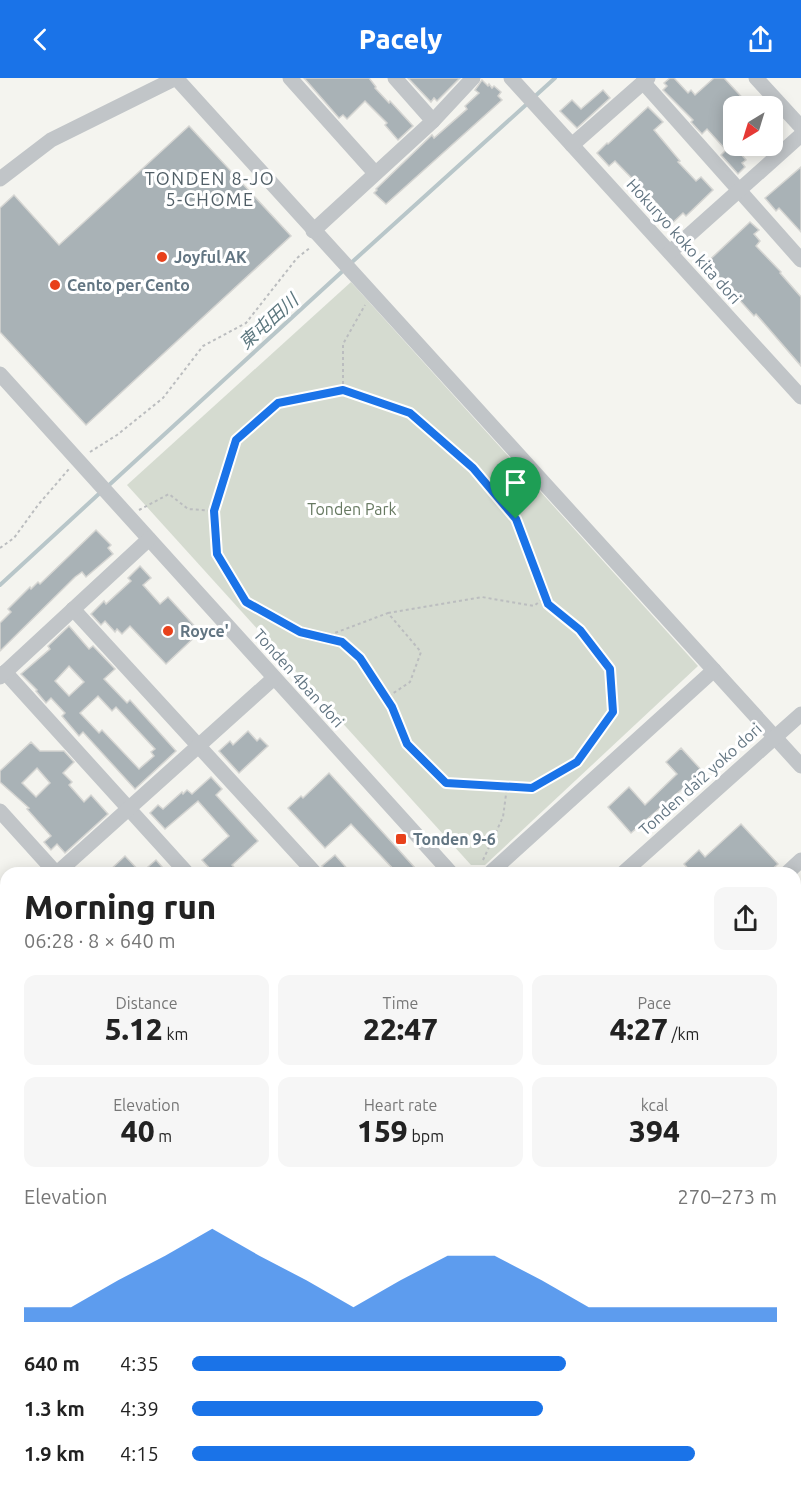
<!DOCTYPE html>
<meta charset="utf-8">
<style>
:root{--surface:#fff;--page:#f6f6f6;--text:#222;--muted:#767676;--accent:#1a73e8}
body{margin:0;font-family:Ubuntu,"Noto Sans JP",sans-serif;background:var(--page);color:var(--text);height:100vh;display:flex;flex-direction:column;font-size:22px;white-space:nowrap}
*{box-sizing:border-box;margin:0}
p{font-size:20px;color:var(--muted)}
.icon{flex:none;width:33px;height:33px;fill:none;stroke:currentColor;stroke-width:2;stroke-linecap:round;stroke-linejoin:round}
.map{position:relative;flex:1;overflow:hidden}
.drawer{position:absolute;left:0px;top:789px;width:801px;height:622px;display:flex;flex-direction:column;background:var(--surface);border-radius:18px 18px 0 0;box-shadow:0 3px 15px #0003}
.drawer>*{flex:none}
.needle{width:39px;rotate:218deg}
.buttons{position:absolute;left:723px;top:18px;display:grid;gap:12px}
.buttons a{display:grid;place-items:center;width:60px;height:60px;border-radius:12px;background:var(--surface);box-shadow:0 3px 15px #0003;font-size:30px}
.pin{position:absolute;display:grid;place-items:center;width:51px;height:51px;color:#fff;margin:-62px -26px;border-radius:50% 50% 50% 0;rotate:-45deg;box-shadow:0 0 6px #0007}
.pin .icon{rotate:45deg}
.round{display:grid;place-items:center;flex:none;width:63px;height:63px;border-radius:12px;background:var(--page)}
.head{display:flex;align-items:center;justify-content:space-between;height:102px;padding:0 24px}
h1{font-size:33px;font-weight:800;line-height:45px}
.stats{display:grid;grid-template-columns:repeat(3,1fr);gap:9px;height:102px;padding:6px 24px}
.stats div{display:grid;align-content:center;border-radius:12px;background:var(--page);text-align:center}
.stats b{font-size:30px;font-weight:800}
.stats small{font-size:16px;font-weight:400}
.stats p{font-size:16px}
.chart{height:168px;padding:12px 24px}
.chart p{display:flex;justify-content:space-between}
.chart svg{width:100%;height:108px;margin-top:6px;fill:var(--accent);opacity:.7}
ul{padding:0 24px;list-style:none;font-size:20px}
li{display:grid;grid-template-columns:96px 72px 1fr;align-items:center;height:45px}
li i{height:15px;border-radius:8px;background:var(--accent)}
header{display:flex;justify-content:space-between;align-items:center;height:78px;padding:0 24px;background:var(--accent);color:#fff;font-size:27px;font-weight:800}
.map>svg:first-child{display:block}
.built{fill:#e4e5e3}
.green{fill:#d5dbd0}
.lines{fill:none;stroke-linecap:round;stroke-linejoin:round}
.stream{stroke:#b8c6c9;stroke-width:4}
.building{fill:#a9b2b6;stroke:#d5d5d2;stroke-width:1.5;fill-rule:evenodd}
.path{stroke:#bbbdbf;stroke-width:2;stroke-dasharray:3 3;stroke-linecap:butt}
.minor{stroke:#c1c5c8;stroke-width:15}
.route-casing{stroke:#fff;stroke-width:12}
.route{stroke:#1a73e8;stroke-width:8}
.poi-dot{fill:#e8411b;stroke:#fff;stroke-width:2}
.labels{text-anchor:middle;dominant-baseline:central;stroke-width:6;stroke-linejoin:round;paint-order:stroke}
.street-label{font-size:16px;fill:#627582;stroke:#fff}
.poi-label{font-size:16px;font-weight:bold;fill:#627582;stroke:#fff;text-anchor:start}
.park-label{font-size:16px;fill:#677961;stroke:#fff}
.neighbourhood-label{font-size:18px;letter-spacing:1.5px;fill:#505e66;stroke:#fff}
.water-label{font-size:18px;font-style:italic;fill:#5d787f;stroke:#fff}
</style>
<header><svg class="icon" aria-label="back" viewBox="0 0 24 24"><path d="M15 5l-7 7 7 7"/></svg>Pacely<svg class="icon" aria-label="share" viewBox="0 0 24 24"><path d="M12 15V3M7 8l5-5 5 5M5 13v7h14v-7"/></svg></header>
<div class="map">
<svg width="801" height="1411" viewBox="0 0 801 1411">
<rect width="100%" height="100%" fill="#f4f4ef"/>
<!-- built -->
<path class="built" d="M242 1406H573L567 1411H247Z"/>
<!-- green -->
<g class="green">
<path d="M351 204 698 588 485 787H471L127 407Z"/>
<path d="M6 883V1126L0 1119V889Z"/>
<path d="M0 1161 6 1168V1357L0 1350Z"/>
<path d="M50 1406H219L224 1411H55Z"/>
</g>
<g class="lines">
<!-- stream -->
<g class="stream">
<path d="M533 20 555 0"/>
<path d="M351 185 528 25"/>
<path d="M108 408 346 190"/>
<path d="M0 507 102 413"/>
</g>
</g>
<!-- building -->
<g class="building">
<path d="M304 0H369L376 9 375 10 389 25 390 23 413 48 398 62 385 47 387 45 365 23 347 41 343 37 339 40Z"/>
<path d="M408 0H460L437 23 434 20 431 24Z"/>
<path d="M670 0H674L688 15 691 12 695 17 714 0H724L750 28H734V68L746 82 742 85 745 89 738 96 721 77 726 72 707 51 702 56 691 44 693 42 663 12 667 8 664 5Z"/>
<path d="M482 2 488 8 489 6 492 10 494 8 501 14 498 18 502 22 386 126 374 115 377 112 376 111 432 57 434 60 467 31 465 28 479 15 475 12Z"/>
<path d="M603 12 610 20 577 50 560 33 572 22 581 31Z"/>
<path d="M648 29 663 44 654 52 680 83 678 84 696 103 701 99 713 112 686 138 683 135 667 150 653 134 659 128 615 83 609 88 597 75 607 65 608 66Z"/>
<path d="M189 48 291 158 86 347 0 254V130L14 117 59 167Z"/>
<path d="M801 89V154L779 130 776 133 765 120Z"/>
<path d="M750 144 759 152 754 156 760 163 756 168 781 194 780 195 801 219V288L756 236 754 238 717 197 713 201 702 189Z"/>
<path d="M96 452 111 467 108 470 113 476 86 499 82 494 75 499 0 573V545L11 534 8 531 30 509 31 511 38 504 40 506Z"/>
<path d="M140 488 151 500 143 507 160 526 168 519 200 554 166 586 130 548 122 556 117 551 115 554 105 543 101 547 91 536 104 523 106 526 131 503 128 500Z"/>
<path d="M69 548 89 571 93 568 115 591 104 601 127 625 130 622 176 673 135 711 83 654 79 658 62 638 65 635 51 620 46 625 36 613 37 612 21 596 50 571 48 568ZM69 588 84 604 69 618 55 603ZM98 618 112 633 116 629 155 671 151 674 154 678 139 691 102 652 99 655 80 635Z"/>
<path d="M248 653 257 663 260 660 268 668 239 695 219 673 230 663 233 667Z"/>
<path d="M31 664 40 673H64L74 684 63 695 72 704 69 707 84 724 91 717 108 736 65 775 57 766 51 772 44 764 51 758 27 731 29 730 0 704V693ZM37 690 50 705 36 719 22 705Z"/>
<path d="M681 670 705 696 690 710 687 707 631 755 608 729 629 709 645 727 677 696 666 684Z"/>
<path d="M329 695 415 790 409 795H397L351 746 325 770 288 730 301 718 303 720Z"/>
<path d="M211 699 222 711 216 717 258 763 232 787 239 795H214L202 782 229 758 198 723 165 751 150 735 158 727 163 731 182 714 183 716 187 712 192 716Z"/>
<path d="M741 746 778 786 768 795H692L684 786 699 772 705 779Z"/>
<path d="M335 777 351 795H327L324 791 322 788Z"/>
<path d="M125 778 141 795 156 782 162 789 156 795H107Z"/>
</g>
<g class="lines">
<!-- path -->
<g class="path">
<path d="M343 312 409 335 473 390 516 441 548 526 580 552 610 591 613 634 577 684 532 710 445 705 407 666 392 629 360 580 342 564 300 553 246 524 217 476 214 433 236 362 278 325Z"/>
<path d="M343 312V266L365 227"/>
<path d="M90 374 117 357 163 320 203 268 246 245 297 180 311 169"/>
<path d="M139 432 169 416 188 431 214 433"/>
<path d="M516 441 522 402"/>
<path d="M0 470 14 460 38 427 69 391"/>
<path d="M388 535 482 519 534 528 545 519"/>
<path d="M324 559 388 535 421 574 410 604 386 620"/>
<path d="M483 782 503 739 507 709"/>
</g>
<!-- minor -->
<g class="minor">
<path d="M176 0 801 688"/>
<path d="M290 0 375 95"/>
<path d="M395 0 433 43"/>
<path d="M511 0 801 319"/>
<path d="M756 0 801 49"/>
<path d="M643 4 801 182"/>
<path d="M572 67 648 0"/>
<path d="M0 101 51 62 176 0"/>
<path d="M313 153 433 43 473 0"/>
<path d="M670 174 801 57"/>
<path d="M0 296 451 795"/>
<path d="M73 531 315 795"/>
<path d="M5 594 187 795"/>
<path d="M0 599 149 461"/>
<path d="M0 733 56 795"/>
<path d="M57 795 274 600"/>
<path d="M490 795 714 592"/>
<path d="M623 795 801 636"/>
<path d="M787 795 801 782"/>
<path d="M0 847 6 842"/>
<path d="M795 902 801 909"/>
<path d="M795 1020 801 1026"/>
<path d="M0 1154 6 1160"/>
<path d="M795 1174 801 1180"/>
<path d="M795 1216 801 1211"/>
<path d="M795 1322 801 1328"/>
<path d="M0 1361 6 1356"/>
<path d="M82 1406 87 1411"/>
<path d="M229 1406 234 1411"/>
<path d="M648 1406 653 1411"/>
<path d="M763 1406 768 1411"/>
<path d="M580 1411 586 1406"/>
</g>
</g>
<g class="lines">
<!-- route casing -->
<g class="route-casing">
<path id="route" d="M343 312 410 335 473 390 516 441 548 526 580 552 610 591 613 634 577 684 532 710 446 705 407 666 392 629 360 580 342 564 300 554 246 524 217 476 214 433 236 362 278 325Z"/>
</g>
<!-- route -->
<use href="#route" class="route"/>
</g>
<!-- markers -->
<g class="poi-dot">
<circle cx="162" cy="179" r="6"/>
<circle cx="55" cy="207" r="6"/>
<circle cx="168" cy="553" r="6"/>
<rect x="395" y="755" width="12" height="12" rx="3"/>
</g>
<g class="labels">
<!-- street labels -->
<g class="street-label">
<text transform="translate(684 163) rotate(48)">Hokuryo koko kita dori</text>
<text transform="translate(299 600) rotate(48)">Tonden 4ban dori</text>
<text transform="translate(700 701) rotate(-42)">Tonden dai2 yoko dori</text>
</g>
<!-- poi labels -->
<g class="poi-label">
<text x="174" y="179">Joyful AK</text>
<text x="67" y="207">Cento per Cento</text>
<text x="180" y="553">Royce'</text>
<text x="413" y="761">Tonden 9-6</text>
</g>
<!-- park labels -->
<g class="park-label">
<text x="352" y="431">Tonden Park</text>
</g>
<!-- neighbourhood labels -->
<g class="neighbourhood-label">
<text x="210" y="100">TONDEN 8-JO<tspan x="210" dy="21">5-CHOME</tspan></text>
</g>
<!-- water labels -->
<g class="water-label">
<text transform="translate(268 243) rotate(-42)">東屯田川</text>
</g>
</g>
</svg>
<div class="buttons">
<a><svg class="needle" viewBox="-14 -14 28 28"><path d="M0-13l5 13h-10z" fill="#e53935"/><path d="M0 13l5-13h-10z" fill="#767676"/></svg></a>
</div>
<div class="pin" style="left:516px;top:441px;background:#1e9e55"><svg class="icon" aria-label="arrive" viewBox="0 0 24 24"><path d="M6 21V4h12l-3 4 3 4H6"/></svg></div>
<section class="drawer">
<div class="head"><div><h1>Morning run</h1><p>06:28 · 8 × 640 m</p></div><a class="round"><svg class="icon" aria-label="share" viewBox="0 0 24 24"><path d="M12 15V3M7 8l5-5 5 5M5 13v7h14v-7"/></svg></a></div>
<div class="stats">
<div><p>Distance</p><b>5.12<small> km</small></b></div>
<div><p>Time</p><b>22:47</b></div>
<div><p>Pace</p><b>4:27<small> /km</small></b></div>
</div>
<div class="stats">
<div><p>Elevation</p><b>40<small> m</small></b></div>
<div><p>Heart rate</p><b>159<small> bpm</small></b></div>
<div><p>kcal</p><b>394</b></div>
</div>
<div class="chart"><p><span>Elevation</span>270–273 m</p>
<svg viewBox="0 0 160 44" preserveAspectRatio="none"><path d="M0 44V38L10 38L20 27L30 17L40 6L50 17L60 27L70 38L80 27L90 17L100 17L110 27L120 38L130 38L140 38L150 38L160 38V44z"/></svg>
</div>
<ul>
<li><b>640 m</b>4:35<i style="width:64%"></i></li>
<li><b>1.3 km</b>4:39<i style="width:60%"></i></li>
<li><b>1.9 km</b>4:15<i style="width:86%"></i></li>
</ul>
</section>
</div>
